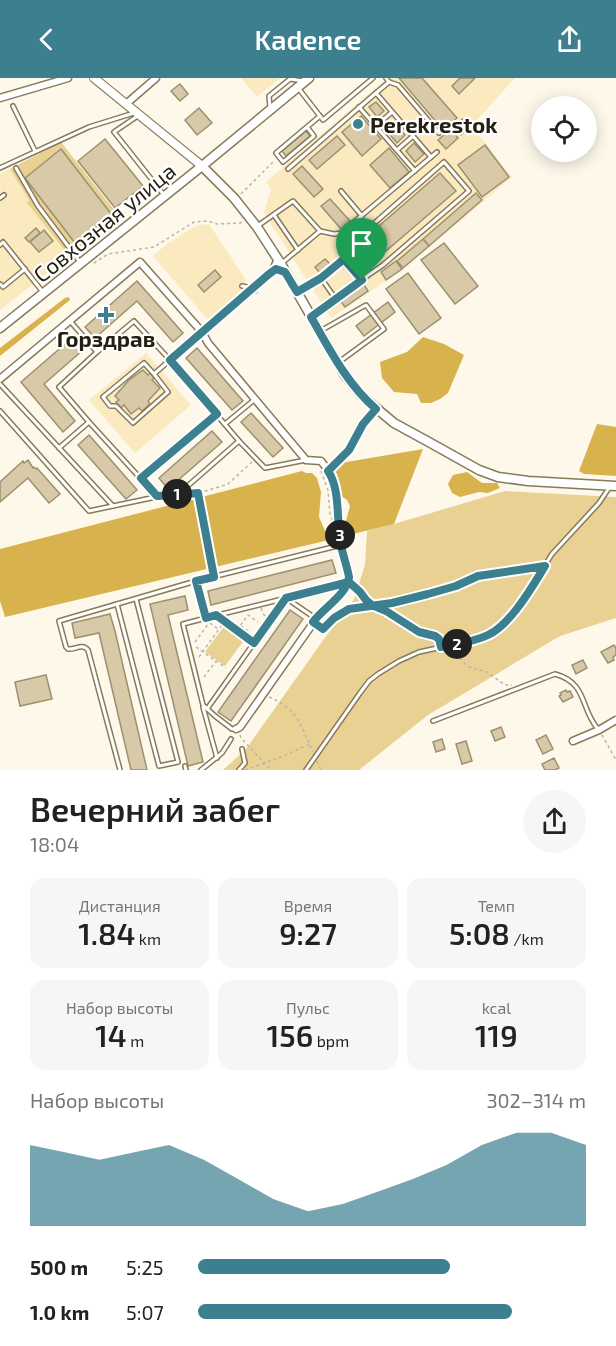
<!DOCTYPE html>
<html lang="ru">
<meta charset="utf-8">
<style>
:root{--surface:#fff;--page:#f6f6f6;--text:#222;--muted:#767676;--accent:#3c808f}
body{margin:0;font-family:"Exo 2",sans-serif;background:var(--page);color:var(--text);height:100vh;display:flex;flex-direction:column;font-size:22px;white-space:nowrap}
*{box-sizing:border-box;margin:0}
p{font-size:20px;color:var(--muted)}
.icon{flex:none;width:33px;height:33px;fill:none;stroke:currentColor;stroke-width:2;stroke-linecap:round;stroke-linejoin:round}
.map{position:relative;height:692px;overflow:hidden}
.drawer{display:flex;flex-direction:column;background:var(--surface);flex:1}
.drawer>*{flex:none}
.buttons{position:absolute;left:531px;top:18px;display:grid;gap:12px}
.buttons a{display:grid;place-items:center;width:66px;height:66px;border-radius:50%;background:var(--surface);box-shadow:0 3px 15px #0003;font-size:30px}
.pin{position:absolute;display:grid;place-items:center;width:51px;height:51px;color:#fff;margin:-62px -26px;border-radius:50% 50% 50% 0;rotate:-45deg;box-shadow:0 0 6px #0007}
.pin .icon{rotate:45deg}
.km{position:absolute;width:30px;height:30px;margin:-15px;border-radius:50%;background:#222;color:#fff;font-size:16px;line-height:30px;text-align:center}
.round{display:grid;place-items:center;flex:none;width:63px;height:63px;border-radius:32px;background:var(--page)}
.head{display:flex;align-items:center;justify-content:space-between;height:102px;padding:0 30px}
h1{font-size:33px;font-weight:600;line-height:45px}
.stats{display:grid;grid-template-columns:repeat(3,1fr);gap:9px;height:102px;padding:6px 30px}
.stats div{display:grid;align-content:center;border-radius:15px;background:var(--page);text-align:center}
.stats b{font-size:30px;font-weight:600}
.stats small{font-size:16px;font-weight:400}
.stats p{font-size:16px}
.chart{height:168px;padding:12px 30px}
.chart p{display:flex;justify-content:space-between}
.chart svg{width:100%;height:108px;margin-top:6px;fill:var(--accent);opacity:.7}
ul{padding:0 30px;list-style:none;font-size:20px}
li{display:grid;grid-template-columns:96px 72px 1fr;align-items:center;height:45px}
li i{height:15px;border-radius:8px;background:var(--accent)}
header{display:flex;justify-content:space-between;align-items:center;height:78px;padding:0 30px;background:var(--accent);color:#fff;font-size:27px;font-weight:600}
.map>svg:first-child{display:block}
.built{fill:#fbeabf}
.green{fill:#e9d193}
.forest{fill:#d8b24c}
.building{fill:#d8caa8;stroke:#9d906f;stroke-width:1.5}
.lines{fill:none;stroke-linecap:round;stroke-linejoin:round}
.service-casing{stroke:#877a5a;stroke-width:6}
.minor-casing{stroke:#877a5a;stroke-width:9}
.tertiary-casing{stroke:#877a5a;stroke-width:10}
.secondary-casing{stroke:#877a5a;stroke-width:11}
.path{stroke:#bab5a8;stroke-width:1.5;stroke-dasharray:3 3;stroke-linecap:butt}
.service{stroke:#fff;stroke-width:3}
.minor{stroke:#fff;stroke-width:6}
.tertiary{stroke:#fff;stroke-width:8}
.secondary{stroke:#fff;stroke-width:8}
.route-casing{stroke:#fff;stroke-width:12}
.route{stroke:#3c808f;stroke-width:8}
.poi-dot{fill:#3c808f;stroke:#fff;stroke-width:2}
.labels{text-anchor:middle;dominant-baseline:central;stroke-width:4.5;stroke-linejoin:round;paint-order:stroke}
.poi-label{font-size:22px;font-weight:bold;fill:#241f12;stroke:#fff;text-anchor:start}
.street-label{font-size:22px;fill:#241f12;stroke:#fff}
</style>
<header><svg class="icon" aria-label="back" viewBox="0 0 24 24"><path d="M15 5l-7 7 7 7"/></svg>Kadence<svg class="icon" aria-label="share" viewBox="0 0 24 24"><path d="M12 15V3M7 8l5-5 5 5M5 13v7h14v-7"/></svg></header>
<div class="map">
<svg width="616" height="692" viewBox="0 0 616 692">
<rect width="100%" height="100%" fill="#fdf8ea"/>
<!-- built -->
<g class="built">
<path d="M241 0H280L257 19Z"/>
<path d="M387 0H515L472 48 512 99 402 192 331 240 264 135 271 111 266 104Z"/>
<path d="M10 91 30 122 27 125 69 178 0 232V96Z"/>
<path d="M209 146 246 202 244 207H242L240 214 208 242 153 178 167 166 197 147Z"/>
<path d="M146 275 191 327 135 375 89 322Z"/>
</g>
<!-- green -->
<g class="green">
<path d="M61 64 119 138 69 178 27 125 29 122 10 91Z"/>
<path d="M505 413 616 419V540L560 558 428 637 359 692H223L246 671 324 561 354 521 365 487 367 453 394 446Z"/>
<path d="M225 547 245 561 225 588 205 574Z"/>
</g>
<!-- forest -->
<g class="forest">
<path d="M69 219 70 222 0 278V270L65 220Z"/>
<path d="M423 259 444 266 464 277 448 315 440 321 431 325H421L417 316 394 314 382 300 380 284 407 274Z"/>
<path d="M597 346 616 349V398L584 396 579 393Z"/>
<path d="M423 371 394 446 349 457 346 443 350 428 347 422 340 417 337 396 329 387Z"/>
<path d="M302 393 306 395H312L317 400 321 414 319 439 329 462 5 539 0 523V471Z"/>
<path d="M467 394 482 405H497L500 410 488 415 479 414 460 419 452 415 448 406 453 397Z"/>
</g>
<!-- building -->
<g class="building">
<path d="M399 0H422L457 40 443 52Z"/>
<path d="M460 0H475L459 16 452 8Z"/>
<path d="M180 6 188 16 180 23 171 13Z"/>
<path d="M376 24 384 33 377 39 369 29Z"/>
<path d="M199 30 212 45 197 57 185 42Z"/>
<path d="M361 38 381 61 362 78 342 54Z"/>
<path d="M462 41 470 50 461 57 454 49Z"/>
<path d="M394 44 405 57 397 65 386 52Z"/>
<path d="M451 51 458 60 446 71 438 62Z"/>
<path d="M306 53 310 58 286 78 282 73Z"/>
<path d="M337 58 345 67 317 91 309 82Z"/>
<path d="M105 61 143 108 115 130 78 83Z"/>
<path d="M414 65 424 76 415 84 406 73Z"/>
<path d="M485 67 509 99 482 119 458 87Z"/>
<path d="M389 70 409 94 390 110 370 87Z"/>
<path d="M61 71 112 137 75 165 25 100Z"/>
<path d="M302 88 323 111 314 119 293 96Z"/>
<path d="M440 95 456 113 365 191 350 173Z"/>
<path d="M476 115 482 122 429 168 423 161Z"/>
<path d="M330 121 350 143 341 151 321 128Z"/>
<path d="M36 150 40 155 29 164 25 160Z"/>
<path d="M44 152 53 163 39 174 30 164Z"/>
<path d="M423 161 429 168 403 190 397 183Z"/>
<path d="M444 165 478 208 455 226 421 182Z"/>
<path d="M325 181 330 186 320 195 315 189Z"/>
<path d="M396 183 402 191 386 202 381 194Z"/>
<path d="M215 192 221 199 204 214 198 207Z"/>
<path d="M408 195 441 240 419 256 386 211Z"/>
<path d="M137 203 183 255 173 264 137 223 95 260 85 249Z"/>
<path d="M363 205 368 213 345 229 339 221Z"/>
<path d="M388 224 395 234 364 258 356 248Z"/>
<path d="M72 260 83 272 44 306 75 343 63 354 21 304Z"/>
<path d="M197 270 243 323 232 332 186 280Z"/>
<path d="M143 292 148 297 150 295 154 300 152 302 160 310 148 323 150 326 142 333 139 330 131 336 124 327 121 330 116 324 119 322 115 318 129 302Z"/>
<path d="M251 335 283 370 273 379 241 344Z"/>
<path d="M212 353 222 364 168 411 159 400Z"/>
<path d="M89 357 137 412 126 421 78 367Z"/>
<path d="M28 382 33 390 34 389 36 391 37 390 60 416 49 425 28 400 0 424V404L23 383 24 385Z"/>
<path d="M332 482 336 495 211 527 208 513Z"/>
<path d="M185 518 188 532 168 537 203 684 188 688 150 526Z"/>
<path d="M290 532 303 541 231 643 218 634Z"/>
<path d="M110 536 115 553 147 692H131L99 555 75 560 72 545Z"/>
<path d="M614 567 616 570V577L613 579 614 582 608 585 601 574Z"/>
<path d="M583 582 587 590 576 596 572 587Z"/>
<path d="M46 597 52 621 20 628 15 604Z"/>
<path d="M566 612 567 614 570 613 573 619 563 624 559 618 561 617 560 615Z"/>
<path d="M501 649 505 659 495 663 491 653Z"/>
<path d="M546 657 553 671 543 676 536 662Z"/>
<path d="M442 661 445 671 436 674 433 664Z"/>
<path d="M466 663 472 683 462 686 456 666Z"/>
<path d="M554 680 559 690 555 692H545L542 686Z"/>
</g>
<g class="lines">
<!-- service casing -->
<g class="service-casing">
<g id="service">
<path d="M386 0 389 4 376 15 431 79"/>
<path d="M389 4 398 7 439 55"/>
<path d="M299 11 323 42 373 0"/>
<path d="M13 28 35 73"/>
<path d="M270 29 269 18 290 1 303 3"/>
<path d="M359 29 415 93"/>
<path d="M139 37 114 54 164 117"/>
<path d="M376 48 392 34"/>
<path d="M307 49 314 58 283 84 276 75 320 38"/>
<path d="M397 72 413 58"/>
<path d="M0 90 89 49 134 35"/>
<path d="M16 90 38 128 80 184"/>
<path d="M288 91 376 15"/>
<path d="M341 113 362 138"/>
<path d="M0 120 4 117"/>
<path d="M274 137 298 172"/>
<path d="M259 147 293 123 320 153 334 156 341 155 437 74"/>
<path d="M0 167 3 164 42 213"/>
<path d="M344 181 362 202"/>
<path d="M282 185 320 153"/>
<path d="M321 200 335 220"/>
<path d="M0 206 3 209 25 191"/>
<path d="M242 208 252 210 255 213"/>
<path d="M297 214 321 200 344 181 345 171 444 84 469 113 383 187 335 220 332 225 313 238"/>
<path d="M70 243 97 274 134 243 170 282 154 296 168 314 133 345 116 328H110L103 319 144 285 154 296"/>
<path d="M322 252 366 227 384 251 339 284"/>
<path d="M201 255 170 282 239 363 265 390 306 382"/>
<path d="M0 306 113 428"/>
<path d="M0 333 89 433 156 419"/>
<path d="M217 336 141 401 157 418H170L183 412 239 363"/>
<path d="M89 344 59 309 97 274"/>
<path d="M225 346 254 322"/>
<path d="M59 370 89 344 141 401"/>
<path d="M341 467 196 503 206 540 347 505"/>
<path d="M117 526 159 688 178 684 136 521"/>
<path d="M206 540 183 546 203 627 215 638 232 651H236"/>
<path d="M203 629 217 680"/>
<path d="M207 631 286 520 315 540"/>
<path d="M433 643 555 596C588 605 580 631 598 651"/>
<path d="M185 688 186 692"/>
<path d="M120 692 88 572C82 565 75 572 68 571L66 569 59 543 196 503"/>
<path d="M201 692 222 675 231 661"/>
<path d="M239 692 245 685 242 671"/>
<path d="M306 692 360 615 369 603 378 596 399 583 419 574 479 561 489 556 499 550 524 521 552 476 599 425 609 410"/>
</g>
</g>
<!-- minor casing -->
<g class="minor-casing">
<g id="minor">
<path d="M0 20 68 0"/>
<path d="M126 26 156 0"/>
<path d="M202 254 272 194 278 181"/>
<path d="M0 301 140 184 202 254 208 265 306 382 321 383 331 396 336 413 341 467 349 499V504L344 512 316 541 240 649 236 651"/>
<path d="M573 663 599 652 616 642"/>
</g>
</g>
<!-- tertiary casing -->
<g class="tertiary-casing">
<path id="tertiary" d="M94 0 202 88"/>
</g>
<!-- secondary casing -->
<g class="secondary-casing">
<g id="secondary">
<path d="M202 88 234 120 257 149 281 186 344 296 361 317 382 335 394 345 427 363 479 392 498 399 528 403 616 408"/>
<path d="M0 250 202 88 309 0"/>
</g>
</g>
<!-- path -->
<g class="path">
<path d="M241 116 274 83"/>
<path d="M94 185 108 176 154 169 194 144 208 143 217 146 240 145 242 144"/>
<path d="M333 388 349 372 364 346 371 337"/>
<path d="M321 393 328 412 330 436 333 443"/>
<path d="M199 415 228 406 253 383"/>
<path d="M185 417 198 415 213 495"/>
<path d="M354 508 360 514 366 522 372 527 386 533 419 554 435 559 439 561 440 565"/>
<path d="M261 530 264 537 266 538"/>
<path d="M221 541 251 563"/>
<path d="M210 545 218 551"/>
<path d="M241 548 251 555"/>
<path d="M319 548 323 551 334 540 349 531 369 527 392 525 427 516 456 508 478 498 538 489"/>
<path d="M237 552 248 537 258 544"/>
<path d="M195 564 209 545"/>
<path d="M196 569 226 590"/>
<path d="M452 571 465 586 471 590 487 594 505 607H512"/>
<path d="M199 579 224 544"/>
<path d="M204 599 216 583"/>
<path d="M269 619C297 630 301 648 313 674"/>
<path d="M240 657 241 660 271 692"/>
<path d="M602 657 616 682"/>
<path d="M317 683 321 692"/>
<path d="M245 692 276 681 310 666"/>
</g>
<!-- service -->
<use href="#service" class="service"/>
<!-- minor -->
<use href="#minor" class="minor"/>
<!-- tertiary -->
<use href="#tertiary" class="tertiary"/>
<!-- secondary -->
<use href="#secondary" class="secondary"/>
</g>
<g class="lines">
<!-- route casing -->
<g class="route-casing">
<path id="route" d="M362 202 344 181 321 200 297 214 285 194 276 191 269 196 170 282 217 336 141 400 157 418C164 418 171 416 177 416 184 416 190 416 198 415L214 499 196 503 206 540 216 537 254 565 286 520 349 504 360 514 366 522 372 527 386 533 419 554 435 558 439 561 441 569C456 566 474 564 488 557 511 546 532 509 545 488L478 498 456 508 428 516 392 525 349 531 334 540 323 551 313 544C323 530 347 517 349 499 347 488 343 478 341 467 336 444 341 412 328 393L349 372 363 346 376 331C347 306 330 272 311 239L362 202"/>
</g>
<!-- route -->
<use href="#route" class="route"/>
</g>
<!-- markers -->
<g class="poi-dot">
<circle cx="358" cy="46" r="6"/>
<path d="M103 228h6v6h6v6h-6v6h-6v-6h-6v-6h6z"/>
</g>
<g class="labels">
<!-- poi labels -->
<g class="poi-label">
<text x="370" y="46">Perekrestok</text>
<text x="106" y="260" text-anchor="middle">Горздрав</text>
</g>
<!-- street labels -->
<g class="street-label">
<text transform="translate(104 144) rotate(-39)">Совхозная улица</text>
</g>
</g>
</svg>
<div class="buttons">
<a><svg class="icon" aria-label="locate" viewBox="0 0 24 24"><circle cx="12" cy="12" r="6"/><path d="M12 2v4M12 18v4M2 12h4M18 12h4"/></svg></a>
</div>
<div class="pin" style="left:362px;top:202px;background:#1e9e55"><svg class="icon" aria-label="arrive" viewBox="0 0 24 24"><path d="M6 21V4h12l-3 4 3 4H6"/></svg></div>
<b class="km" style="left:177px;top:416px">1</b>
<b class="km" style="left:457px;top:566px">2</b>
<b class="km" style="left:340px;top:457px">3</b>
</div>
<section class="drawer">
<div class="head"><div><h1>Вечерний забег</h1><p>18:04</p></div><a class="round"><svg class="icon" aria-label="share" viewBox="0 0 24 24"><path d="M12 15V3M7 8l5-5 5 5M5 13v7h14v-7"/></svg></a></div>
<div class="stats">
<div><p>Дистанция</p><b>1.84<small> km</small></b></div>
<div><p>Время</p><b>9:27</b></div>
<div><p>Темп</p><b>5:08<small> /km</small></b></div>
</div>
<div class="stats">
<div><p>Набор высоты</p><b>14<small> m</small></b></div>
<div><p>Пульс</p><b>156<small> bpm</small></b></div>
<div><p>kcal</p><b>119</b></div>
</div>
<div class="chart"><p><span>Набор высоты</span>302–314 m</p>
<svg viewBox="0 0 160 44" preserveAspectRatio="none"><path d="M0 44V11L10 14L20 17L30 14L40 11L50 17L60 25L70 33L80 38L90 35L100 30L110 25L120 19L130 11L140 6L150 6L160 11V44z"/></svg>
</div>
<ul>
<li><b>500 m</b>5:25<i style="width:65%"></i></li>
<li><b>1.0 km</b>5:07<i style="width:81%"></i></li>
</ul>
</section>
